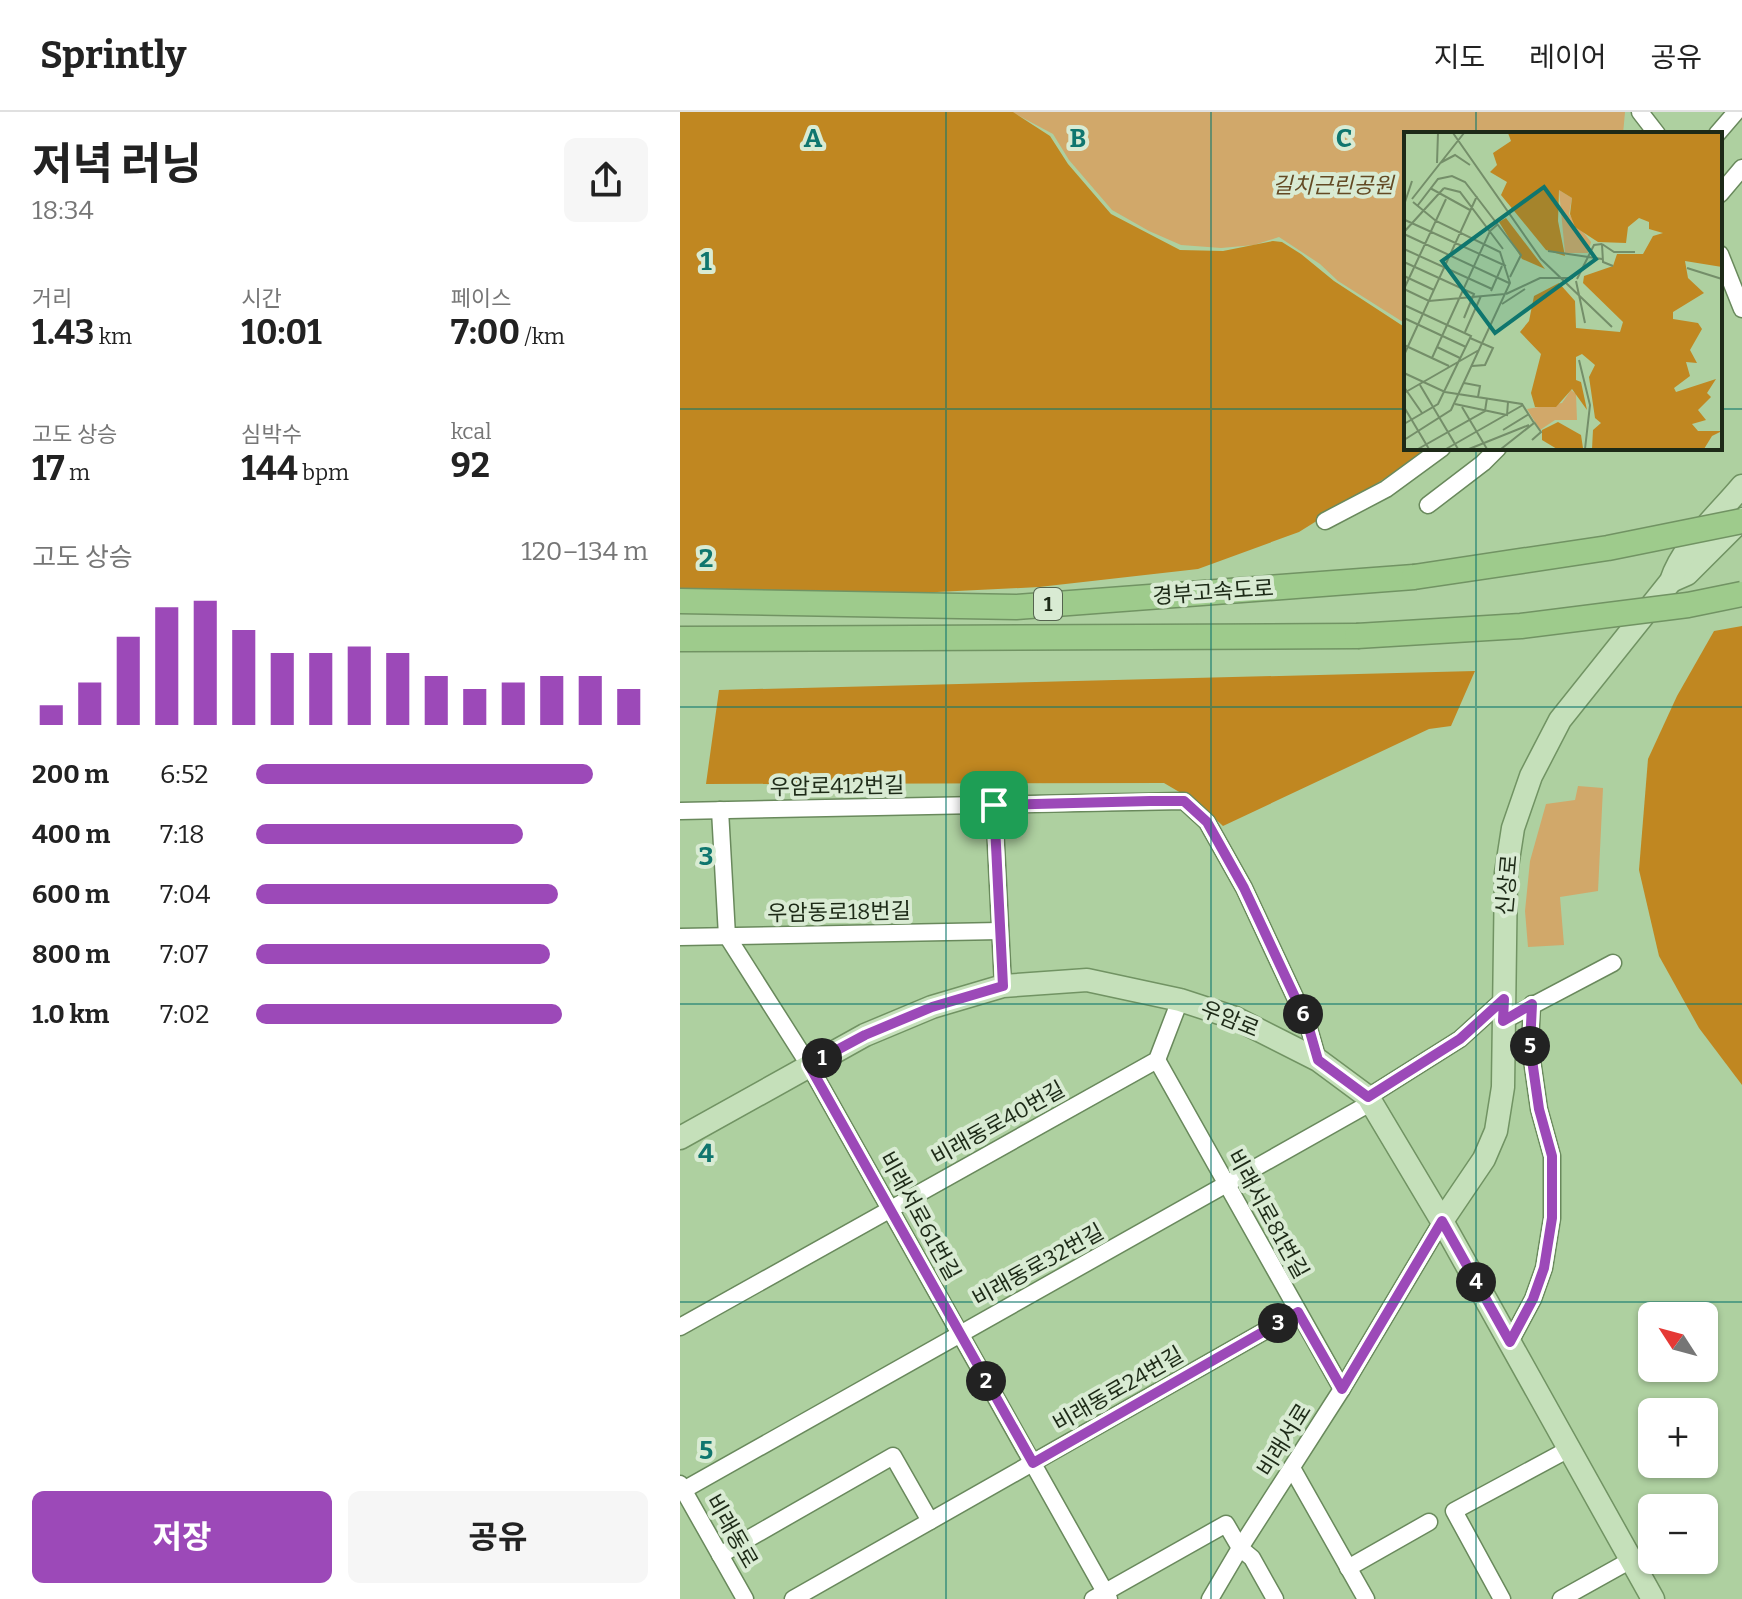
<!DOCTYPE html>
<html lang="ko">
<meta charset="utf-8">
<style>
:root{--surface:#fff;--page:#f6f6f6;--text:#222;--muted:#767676;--line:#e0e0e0;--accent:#9c49b8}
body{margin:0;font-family:Bitter,"Noto Sans KR",serif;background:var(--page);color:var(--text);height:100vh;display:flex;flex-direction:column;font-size:30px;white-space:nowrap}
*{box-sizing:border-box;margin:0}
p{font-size:26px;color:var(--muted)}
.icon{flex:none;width:44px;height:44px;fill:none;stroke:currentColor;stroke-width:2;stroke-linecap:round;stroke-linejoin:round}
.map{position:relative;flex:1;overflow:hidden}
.panel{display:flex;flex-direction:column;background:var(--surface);width:680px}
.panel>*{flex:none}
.needle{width:52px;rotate:306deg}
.fabs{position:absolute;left:958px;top:1190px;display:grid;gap:16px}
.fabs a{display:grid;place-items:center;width:80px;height:80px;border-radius:12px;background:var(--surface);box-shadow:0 2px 6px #0004;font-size:40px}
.pin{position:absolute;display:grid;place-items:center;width:68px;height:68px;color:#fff;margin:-34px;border-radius:16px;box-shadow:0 4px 12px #0006}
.km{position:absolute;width:40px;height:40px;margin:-20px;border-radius:50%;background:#222;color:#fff;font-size:22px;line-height:40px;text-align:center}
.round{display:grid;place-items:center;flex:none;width:84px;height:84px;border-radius:12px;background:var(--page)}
.head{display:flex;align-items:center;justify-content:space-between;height:136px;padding:0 32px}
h1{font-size:44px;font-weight:700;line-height:60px}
.figures{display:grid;grid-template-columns:repeat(3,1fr);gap:12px;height:136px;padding:8px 32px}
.figures div{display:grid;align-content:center}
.figures b{font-size:34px;font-weight:700}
.figures small{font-size:22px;font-weight:400}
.figures p{font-size:22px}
.chart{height:224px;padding:16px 32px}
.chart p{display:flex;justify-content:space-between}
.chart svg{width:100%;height:144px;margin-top:8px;stroke:var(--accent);stroke-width:6}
.primary-button{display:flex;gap:16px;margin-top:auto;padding:16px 32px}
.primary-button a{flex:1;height:92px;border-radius:12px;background:var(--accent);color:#fff;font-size:32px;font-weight:700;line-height:92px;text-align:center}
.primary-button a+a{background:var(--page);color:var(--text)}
ul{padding:0 32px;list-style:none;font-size:26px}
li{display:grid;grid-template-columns:128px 96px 1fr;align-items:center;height:60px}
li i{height:20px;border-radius:10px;background:var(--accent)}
header{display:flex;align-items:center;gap:48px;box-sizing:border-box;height:112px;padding:0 40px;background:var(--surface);border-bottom:2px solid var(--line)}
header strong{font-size:38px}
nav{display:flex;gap:44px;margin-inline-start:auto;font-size:28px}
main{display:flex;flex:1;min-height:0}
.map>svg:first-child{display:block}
.green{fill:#d1a86a}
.forest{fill:#c08721}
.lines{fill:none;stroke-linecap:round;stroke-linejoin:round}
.minor-casing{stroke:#69895c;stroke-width:19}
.major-casing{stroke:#719363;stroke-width:25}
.highway-casing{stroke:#719363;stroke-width:27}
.minor{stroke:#fff;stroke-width:16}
.major{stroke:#c5e0ba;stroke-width:22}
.highway{stroke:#9ecb8c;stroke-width:24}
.highway-bridge-casing{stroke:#719363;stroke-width:27;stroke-linecap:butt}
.highway-bridge{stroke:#9ecb8c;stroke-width:24}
.route-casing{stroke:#fff;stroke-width:16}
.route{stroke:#9c49b8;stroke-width:10}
.grid{fill:none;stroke:#0f766e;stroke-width:2;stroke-opacity:0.55}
.labels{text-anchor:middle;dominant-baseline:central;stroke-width:8;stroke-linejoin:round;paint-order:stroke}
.shield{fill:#d9ebd3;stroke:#55644f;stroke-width:2}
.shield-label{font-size:20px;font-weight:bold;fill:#1d2a17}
.park-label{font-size:22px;font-style:italic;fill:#634a24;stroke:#d9ebd3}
.street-label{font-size:22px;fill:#1d2a17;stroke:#d9ebd3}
.inset-road{fill:none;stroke:#748e69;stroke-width:2}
.view{fill:#0f766e;fill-opacity:0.15;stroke:#0f766e;stroke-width:4}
.inset-edge{fill:none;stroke:#1d2a17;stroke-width:4}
.grid-label{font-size:26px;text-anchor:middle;font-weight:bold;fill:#0f766e;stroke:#d9ebd3;stroke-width:8;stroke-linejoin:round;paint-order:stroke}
</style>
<header>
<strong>Sprintly</strong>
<nav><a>지도</a><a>레이어</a><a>공유</a></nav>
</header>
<main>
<section class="panel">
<div class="head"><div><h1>저녁 러닝</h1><p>18:34</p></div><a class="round"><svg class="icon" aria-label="share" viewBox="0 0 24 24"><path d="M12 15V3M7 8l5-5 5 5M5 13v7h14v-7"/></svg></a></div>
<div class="figures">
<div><p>거리</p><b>1.43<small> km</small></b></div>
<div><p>시간</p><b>10:01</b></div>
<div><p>페이스</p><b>7:00<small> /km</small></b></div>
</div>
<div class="figures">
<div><p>고도 상승</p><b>17<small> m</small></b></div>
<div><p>심박수</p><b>144<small> bpm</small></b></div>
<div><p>kcal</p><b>92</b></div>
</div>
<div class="chart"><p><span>고도 상승</span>120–134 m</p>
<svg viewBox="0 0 160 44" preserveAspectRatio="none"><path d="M5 44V38M15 44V31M25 44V17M35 44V8M45 44V6M55 44V15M65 44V22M75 44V22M85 44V20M95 44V22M105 44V29M115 44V33M125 44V31M135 44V29M145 44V29M155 44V33"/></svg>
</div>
<ul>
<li><b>200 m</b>6:52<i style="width:86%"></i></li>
<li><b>400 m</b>7:18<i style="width:68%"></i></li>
<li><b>600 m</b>7:04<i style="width:77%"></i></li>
<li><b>800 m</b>7:07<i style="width:75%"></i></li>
<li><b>1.0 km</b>7:02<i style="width:78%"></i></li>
</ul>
<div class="primary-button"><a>저장</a><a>공유</a></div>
</section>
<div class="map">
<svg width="1062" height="1487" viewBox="0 0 1062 1487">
<rect width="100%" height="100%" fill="#aed0a0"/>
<!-- green -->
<g class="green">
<path d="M332 0H945L943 22H726V212L658 169 640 152 599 125 574 133 541 136 501 133 469 119 432 98 389 48 373 22Z"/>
<path d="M898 674 923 676 918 779 880 785 884 833 848 835 845 799 850 749 866 692 895 688Z"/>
</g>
<!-- forest -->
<g class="forest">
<path d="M0 0H333L370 24 388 52 431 102 500 138 543 139 593 129 602 130 621 142 654 169 726 216V336H748L736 347 619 420 518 457 359 475 196 483 0 477Z"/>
<path d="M1062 514V973L1019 916 979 844 959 758 968 647 997 584 1034 519Z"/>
<path d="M795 559 771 614 749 617 543 714 518 691 484 671 26 672 39 578Z"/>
</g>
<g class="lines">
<!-- minor casing -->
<g class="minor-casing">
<g id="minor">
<path d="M960 0 977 22"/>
<path d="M1037 22 1056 0"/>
<path d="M1040 82 1062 56"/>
<path d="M1040 142 1062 197"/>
<path d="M748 393 803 351 818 336"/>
<path d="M645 409 706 377 762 336"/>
<path d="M314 693 323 874"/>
<path d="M40 698 47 824 129 953 429 1487"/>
<path d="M0 699 504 689 527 710 564 776 628 913 638 948"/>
<path d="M0 825 320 819"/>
<path d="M823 909 933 851"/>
<path d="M477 948 662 1277"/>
<path d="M688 985 780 927 824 887"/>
<path d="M0 1215 477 948 500 888"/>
<path d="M830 1230 853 1187 864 1156 872 1106V1044L859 997 850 934 852 892"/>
<path d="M612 1356 686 1487"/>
<path d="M0 1372 65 1487"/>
<path d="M0 1380 692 990"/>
<path d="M40 1443 213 1344 250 1409"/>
<path d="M668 1456 749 1410"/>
<path d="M113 1487 618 1200"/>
<path d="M413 1487 546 1412 560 1436 572 1446 595 1487"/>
<path d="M530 1487 560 1436 662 1277 762 1109"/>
<path d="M822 1487 774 1399 889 1337"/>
<path d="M881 1487 951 1448"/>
</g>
</g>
<!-- major casing -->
<g class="major-casing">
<g id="major">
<path d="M991 469 1007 462 1062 407"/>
<path d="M0 1026 185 923 252 895 323 874 407 868 500 888 555 906 638 948 688 985 762 1109 973 1487"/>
<path d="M762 1109 804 1047 816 1019 823 975 826 761 833 716 851 664 880 608 991 469C1002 434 1038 403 1062 374"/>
</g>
</g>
<!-- highway casing -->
<g class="highway-casing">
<g id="highway">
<path d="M0 489 336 495 734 465"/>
<path d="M0 527 677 524"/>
</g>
</g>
<!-- minor -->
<use href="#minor" class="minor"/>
<!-- major -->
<use href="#major" class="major"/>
<!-- highway -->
<use href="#highway" class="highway"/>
<!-- highway-bridge casing -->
<g class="highway-bridge-casing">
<g id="highway-bridge">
<path d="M734 465 928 436 1062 409"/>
<path d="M677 524 841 514 1008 493 1062 482"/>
</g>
</g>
<!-- highway-bridge -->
<use href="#highway-bridge" class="highway-bridge"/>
</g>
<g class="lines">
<!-- route casing -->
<g class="route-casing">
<path id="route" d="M470 689H504L527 710 564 776 628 913 638 948 688 985 780 927 824 887 823 909 852 892 850 934 859 997 872 1044V1106L864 1156 853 1187 830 1230 762 1109 662 1277 618 1200 353 1351 129 953 185 923 252 895 323 874 314 693Z"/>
</g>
<!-- route -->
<use href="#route" class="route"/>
</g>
<!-- grid -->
<path class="grid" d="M266 0V1487M531 0V1487M796 0V22M0 297H726M1040 297H1062M796 336V1487M0 595H1062M0 892H1062M0 1190H1062"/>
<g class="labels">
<!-- shield labels -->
<rect class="shield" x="354" y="476" width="28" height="32" rx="6"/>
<g class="shield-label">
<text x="368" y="492">1</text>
</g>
<!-- park labels -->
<g class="park-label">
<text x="653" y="73">길치근린공원</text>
</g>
<!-- street labels -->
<g class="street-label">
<text transform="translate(533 480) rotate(-4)">경부고속도로</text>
<text transform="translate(157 674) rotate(-1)">우암로412번길</text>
<text transform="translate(827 773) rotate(-85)">신상로</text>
<text transform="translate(159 800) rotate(-1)">우암동로18번길</text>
<text transform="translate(550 907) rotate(22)">우암로</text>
<text transform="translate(318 1011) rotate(-29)">비래동로40번길</text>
<text transform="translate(588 1102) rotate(61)">비래서로81번길</text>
<text transform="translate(240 1104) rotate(61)">비래서로61번길</text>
<text transform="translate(358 1153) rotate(-29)">비래동로32번길</text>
<text transform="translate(438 1277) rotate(-30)">비래동로24번길</text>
<text transform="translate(604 1328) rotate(-58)">비래서로</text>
<text transform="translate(52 1419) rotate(60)">비래동로</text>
</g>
</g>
<!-- overview -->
<g transform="translate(724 20)">
<rect width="318" height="318" fill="#aed0a0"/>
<path d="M155 58 168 66 165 82 187 110 184 121H161ZM167 258 172 262 173 288H151L136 298 123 277 158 271Z" fill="#d1a86a"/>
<path d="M104 1H318V135L281 129 284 146 300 161 269 180V187L294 191 298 197 286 218 293 231 282 230 286 244 270 256 272 260 312 247 303 261 307 265 294 278 302 288 288 292 294 299H318L308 304 300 317H188L189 298 197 291 191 286 185 245 191 233 178 222 172 225V248L177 250 183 278 168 257 152 275H131L127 261 137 222 116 200 125 189 130 164 155 151 171 169 172 196 216 200 219 190 179 151 180 144 209 134 213 122H239L249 104 259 101 245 97V90L235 86 224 95 222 111 194 110 171 95 166 82 168 66 155 58 154 89 161 124 142 118 97 63 103 50 86 40 93 33 89 21 107 9ZM102 86 141 137 118 127 95 90ZM154 290 177 303 179 316 153 317 138 308V298Z" fill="#c08721"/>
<path class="inset-road" d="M49 1 137 127 208 195M33 31 34 1M36 31 51 23 66 33M26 56 66 78M40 56 56 60 99 117M8 67 60 1M0 73 8 49M14 73 34 47 48 44 61 50 117 123 106 145M1 88 102 134M0 100 40 56M0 102 105 151M198 112 210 120H231M198 112 199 130 209 134M0 117 88 157M144 119 198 127M0 130 70 162 60 186M283 136 318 147M0 144 30 158M173 147 190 113 198 112M172 149 181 191M0 157 25 169 101 162M0 157 42 67M87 159 98 134M102 162 136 146H169M98 172 121 157M0 173 67 204 34 272 0 292M0 186 62 215M61 200 77 164M66 206 89 216 81 233 68 234M0 213 45 234M33 215 56 226M0 223 73 64M28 226 86 99 94 92M175 228 186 273 181 317M0 241 41 260 118 272 130 291 97 317M60 251 76 254 74 265M16 253 54 317M0 255 18 281M0 261 75 218M51 272 103 283 104 270M0 275 25 317M58 275 83 317M99 298 125 282M0 308 47 278 106 151 96 120 32 89 9 70M128 308 137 300 130 290M14 317 81 279 83 266M42 317 119 273M65 317 125 293"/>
<path class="view" d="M140 55 192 127 91 201 38 129Z"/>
<rect width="318" height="318" class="inset-edge"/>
</g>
<g class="grid-label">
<text x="133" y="35">A</text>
<text x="398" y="35">B</text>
<text x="664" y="35">C</text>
<text x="26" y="158">1</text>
<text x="26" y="455">2</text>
<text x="26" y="753">3</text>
<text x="26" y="1050">4</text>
<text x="26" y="1347">5</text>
</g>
</svg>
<div class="fabs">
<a><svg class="needle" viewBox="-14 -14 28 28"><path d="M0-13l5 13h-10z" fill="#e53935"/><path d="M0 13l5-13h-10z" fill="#767676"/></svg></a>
<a>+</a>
<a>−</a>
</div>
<div class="pin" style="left:314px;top:693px;background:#1e9e55"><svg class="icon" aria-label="arrive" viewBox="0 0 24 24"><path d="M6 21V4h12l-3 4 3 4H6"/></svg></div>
<b class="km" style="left:142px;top:946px">1</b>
<b class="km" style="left:306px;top:1269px">2</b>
<b class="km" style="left:598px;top:1211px">3</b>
<b class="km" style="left:796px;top:1170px">4</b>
<b class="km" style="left:850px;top:934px">5</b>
<b class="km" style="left:623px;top:902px">6</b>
</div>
</main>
